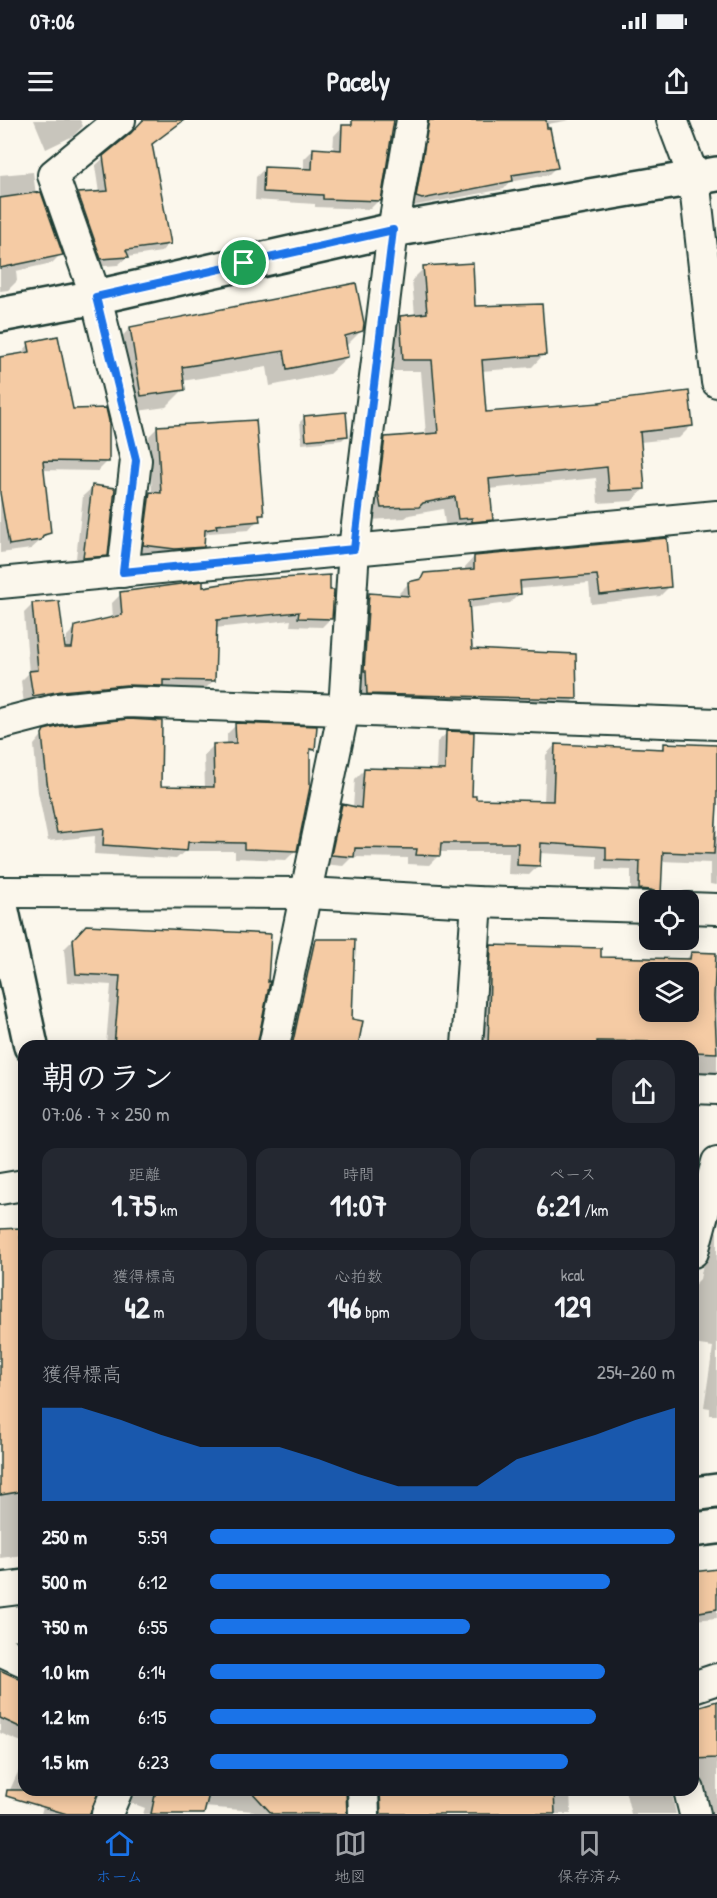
<!DOCTYPE html>
<html lang="ja">
<meta charset="utf-8">
<style>
:root{--surface:#171b24;--page:#242831;--text:#f1f3f6;--muted:#9ea1a6;--line:#363941;--accent:#1a73e8}
body{margin:0;font-family:"Patrick Hand","Klee One",sans-serif;background:var(--page);color:var(--text);height:100vh;display:flex;flex-direction:column;font-size:22px;white-space:nowrap}
*{box-sizing:border-box;margin:0}
p{font-size:20px;color:var(--muted)}
.icon{flex:none;width:33px;height:33px;fill:none;stroke:currentColor;stroke-width:2;stroke-linecap:round;stroke-linejoin:round}
.map{position:relative;flex:1;overflow:hidden}
.side{position:absolute;left:18px;top:920px;width:681px;height:756px;display:flex;flex-direction:column;background:var(--surface);border-radius:18px;box-shadow:0 3px 15px #0003}
.side>*{flex:none}
.fabs{position:absolute;left:639px;top:770px;display:grid;gap:12px}
.fabs a{display:grid;place-items:center;width:60px;height:60px;border-radius:12px;background:var(--surface);box-shadow:0 3px 15px #0003;font-size:30px}
.pin{position:absolute;display:grid;place-items:center;width:51px;height:51px;color:#fff;margin:-26px;border:3px solid #fff;border-radius:50%;box-shadow:0 2px 6px #0007}
.round{display:grid;place-items:center;flex:none;width:63px;height:63px;border-radius:18px;background:var(--page)}
.head{display:flex;align-items:center;justify-content:space-between;height:102px;padding:0 24px}
h1{font-size:33px;font-weight:800;line-height:45px}
.stats{display:grid;grid-template-columns:repeat(3,1fr);gap:9px;height:102px;padding:6px 24px}
.stats div{display:grid;align-content:center;border-radius:15px;background:var(--page);text-align:center}
.stats b{font-size:30px;font-weight:800}
.stats small{font-size:16px;font-weight:400}
.stats p{font-size:16px}
.chart{height:168px;padding:12px 24px}
.chart p{display:flex;justify-content:space-between}
.chart svg{width:100%;height:108px;margin-top:6px;fill:var(--accent);opacity:.7}
ul{padding:0 24px;list-style:none;font-size:20px}
li{display:grid;grid-template-columns:96px 72px 1fr;align-items:center;height:45px}
li i{height:15px;border-radius:8px;background:var(--accent)}
.status{display:flex;justify-content:space-between;align-items:center;height:42px;padding:0 30px;background:var(--surface);direction:ltr}
.status svg{height:16px;fill:currentColor}
header{display:flex;justify-content:space-between;align-items:center;height:78px;padding:0 24px;background:var(--surface);font-size:27px;font-weight:800}
.dock{display:flex;justify-content:space-around;align-items:center;height:84px;border-top:2px solid var(--line);background:var(--surface);font-size:16px;color:var(--muted)}
.dock a{display:grid;justify-items:center;gap:3px}
.dock .current{color:var(--accent)}
.map>svg:first-child{display:block}
.shadow{fill:#0003;fill-rule:evenodd}
.building{fill:#f5cba4;stroke:#1f3d34;stroke-width:1.5;fill-rule:evenodd}
.lines{fill:none;stroke-linecap:round;stroke-linejoin:round}
.street-casing{stroke:#1f3d34;stroke-width:34}
.secondary-casing{stroke:#1f3d34;stroke-width:38}
.street{stroke:#fbf7ec;stroke-width:30}
.secondary{stroke:#fbf7ec;stroke-width:33}
.route-casing{stroke:#fff;stroke-width:12}
.route{stroke:#1a73e8;stroke-width:8}
</style>
<div class="status"><b>07:06</b><svg viewBox="0 0 49 12"><path d="M0 12V9h3v3zM5 12V6h3v6zM10 12V3h3v9zM15 12V0h3v12zM26 1h20v11H26zM47 4h2v5h-2z"/></svg></div>
<header><svg class="icon" aria-label="menu" viewBox="0 0 24 24"><path d="M4 6h16M4 12h16M4 18h16"/></svg>Pacely<svg class="icon" aria-label="share" viewBox="0 0 24 24"><path d="M12 15V3M7 8l5-5 5 5M5 13v7h14v-7"/></svg></header>
<div class="map">
<svg width="717" height="1694" viewBox="0 0 717 1694">
<rect width="100%" height="100%" fill="#fbf7ec"/>
<filter id="ink" filterUnits="userSpaceOnUse"><feTurbulence type="fractalNoise" baseFrequency=".0167" numOctaves="2"/><feDisplacementMap in="SourceGraphic" scale="12" xChannelSelector="R" yChannelSelector="G"/><feConvolveMatrix kernelMatrix="1 2 1 2 8 2 1 2 1" color-interpolation-filters="sRGB"/></filter>
<g filter="url(#ink)">
<!-- shadow -->
<g class="shadow">
<path d="M34 0H80L83 6 73 16 46 29Z"/>
<path d="M145 0H185L151 26 169 123 161 132 127 137 118 145 92 147 70 83 78 74 99 73 95 46Z"/>
<path d="M358 0H393L379 80 370 89 315 87V84L255 80 256 57 265 48 304 50V39L313 30 333 31 334 16 343 6H351Z"/>
<path d="M419 0H570L548 4 556 47 548 55 510 62 504 69 413 86 409 85Z"/>
<path d="M33 52 36 75 61 134 52 143 16 151 17 161 8 170 0 171V55Z"/>
<path d="M424 148 473 187 544 234 532 247 481 251 485 293 692 305 679 318 640 322 644 369 632 381 598 383 596 358 489 369 492 399 480 411 446 410 443 389 409 395 405 398 369 400 373 331 386 319 426 315 421 251H391L388 210 400 198 415 196 412 160Z"/>
<path d="M130 208 362 210 345 227 347 237 329 254 270 266 267 247 182 261 184 269 166 287 124 293 113 226Z"/>
<path d="M29 224 107 342 98 351 42 350 50 412 31 429 0 433V239L20 235Z"/>
<path d="M305 297 346 316 342 320 302 324 300 302Z"/>
<path d="M158 307 262 395 249 410 209 413 203 417V426L194 435 165 438 135 434 141 382 150 373 152 374 149 316Z"/>
<path d="M93 367 106 435 96 445 75 447 83 376Z"/>
<path d="M666 420 670 466 660 476 591 484 589 463 519 469V474L510 483 468 488 470 530 575 578 566 588 358 582 360 484 369 474 400 477 399 473 409 463 418 461 424 455 465 451V447L474 437Z"/>
<path d="M202 468 331 498 322 507 290 506 291 500 215 508 213 561 204 570 158 569 24 584 21 561 29 553 24 493 33 484 65 532 67 516 76 507 113 499 112 483 121 474Z"/>
<path d="M236 605 314 629 309 634 296 730 286 740 235 738V731H185L176 739 94 734 95 716 48 721 38 672 34 625 45 612 160 668H205L204 635 214 625H227V614Z"/>
<path d="M447 613 470 678 474 680 544 682 546 635 555 625 659 630 665 625 717 626V765L710 764V743L661 741 659 773 653 780 631 778V750L597 749V736L539 733V745L529 755 508 754 509 732H439V735L429 745 408 744V738L352 737 343 746 323 744 333 696 342 686 353 688 355 659 365 649 436 652 437 622Z"/>
<path d="M86 807 256 926H99L106 925 111 865 67 862 64 829Z"/>
<path d="M314 821H354L351 900 357 926H285L305 831Z"/>
<path d="M492 827 599 839 684 841 691 834 717 835V956L693 955V926H480L483 836ZM650 852H688V891H650Z"/>
<path d="M693 1037 698 1039 693 1059Z"/>
<path d="M717 1111V1295H710V1288L704 1287 713 1227 693 1224V1166L700 1159 708 1120Z"/>
<path d="M0 1141 24 1195V1435L0 1438Z"/>
<path d="M717 1450V1498L693 1500V1453Z"/>
<path d="M0 1552 24 1562V1623L0 1613Z"/>
<path d="M717 1583V1694H702L693 1668V1590Z"/>
<path d="M24 1639V1670H97L90 1687 89 1694H41L43 1686 9 1672Z"/>
<path d="M120 1670H344L341 1694H254V1691L204 1687 203 1694H143L145 1688 124 1680Z"/>
<path d="M368 1670H570L571 1694H372Z"/>
<path d="M625 1670H671L676 1694H631Z"/>
</g>
<!-- building -->
<g class="building">
<path d="M143 0H184L152 24 171 124 126 130 129 137 101 139 78 73 108 71 103 36 131 13Z"/>
<path d="M352 0H394L381 81 323 79V75L263 72 264 47 312 49 313 28 341 30 342 5H352Z"/>
<path d="M429 0H546L547 8H550L558 48 512 55 513 61 422 79 416 77Z"/>
<path d="M41 72 63 135 0 148V78Z"/>
<path d="M473 143 475 186 542 184 546 235 482 240 486 292 600 283 599 282 689 271 693 306 640 312 645 369 609 371 607 347 489 359 493 400 472 402V398L458 399 455 377 423 383 419 387 381 388 378 372 385 317 438 313 432 240H403L400 196 427 193 423 146Z"/>
<path d="M356 163 364 203 363 211 345 216 348 237 287 249 284 231 182 247 185 270 141 276 130 207Z"/>
<path d="M58 216 73 289 106 288 109 301V342L43 341 51 413 44 415 41 420 9 425 0 373V237L30 232 28 222Z"/>
<path d="M346 292 348 316 306 320 304 296Z"/>
<path d="M256 300 264 395H259L260 401 216 405 217 408 205 410 204 427 175 429 143 425 150 372 161 373 157 306Z"/>
<path d="M92 365 115 368 108 436 83 438Z"/>
<path d="M667 418 671 467 600 475 597 455 520 461 521 474 469 480 472 529 576 534 577 579 367 574 366 551H364L369 473 409 476 408 462 421 459 424 453 474 449V436Z"/>
<path d="M330 455V470H334L332 499 298 498 299 492 217 500 215 561 163 560V566L126 565 62 571 33 576 29 551 38 550 32 483 59 481 65 528H72L75 506 122 495 120 472 203 461V467L246 460Z"/>
<path d="M129 599 162 601 161 666 214 667 213 624 236 623 235 603 317 606 315 630 310 629V667L297 731 244 729V723L188 722 187 731 103 725 104 708 57 713 47 662 42 614 44 610 61 606Z"/>
<path d="M446 611 474 612 472 676H476V679L553 681 555 624 664 629V623L717 625V685L714 734 663 732 661 774 651 770 639 769 640 741 606 740V727L541 723 540 746 517 745 518 723H441L440 736 416 735 417 729 355 728 354 737 331 735 342 684 361 688 364 648 445 650Z"/>
<path d="M86 805 271 814 268 862 270 861 257 926H114L120 856 76 854 73 819Z"/>
<path d="M315 819H355L352 899 363 901 358 926H292Z"/>
<path d="M491 825 601 828V837L690 839 691 832 716 833 714 877 717 933 693 932V926H669V922L597 921V926H488ZM650 852H688V891H650Z"/>
<path d="M20 1108 24 1184V1371L0 1375V1109Z"/>
<path d="M717 1449V1489L693 1493V1452Z"/>
<path d="M0 1550 24 1561V1609L0 1598Z"/>
<path d="M717 1581V1638L693 1639V1588Z"/>
<path d="M7 1670H99L90 1694H67L6 1676Z"/>
<path d="M156 1670H210L204 1694H151Z"/>
<path d="M250 1670H346L347 1694H272Z"/>
<path d="M380 1670H554L555 1694H381Z"/>
</g>
<g class="lines">
<!-- street casing -->
<g class="street-casing">
<g id="street">
<path d="M120 0 53 55 96 177 136 340 123 452"/>
<path d="M672 0 694 58 717 262"/>
<path d="M0 463 717 396"/>
<path d="M0 604 58 589 128 582 717 604"/>
<path d="M0 772 307 773 477 782 650 787"/>
<path d="M688 788 717 789"/>
<path d="M274 926 344 589 354 429 393 110 412 0"/>
<path d="M467 926 477 782"/>
<path d="M693 968 717 969"/>
<path d="M0 1069 24 1065"/>
<path d="M693 1132 717 1042"/>
<path d="M0 1530 24 1541"/>
<path d="M693 1567 717 1559"/>
<path d="M363 1670 364 1694"/>
<path d="M689 1670 695 1694"/>
<path d="M107 1694 117 1670"/>
</g>
</g>
<!-- secondary casing -->
<g class="secondary-casing">
<g id="secondary">
<path d="M0 195 96 177 393 110 717 54"/>
<path d="M0 782 31 926"/>
<path d="M693 1374 717 1371"/>
<path d="M693 1410 717 1407"/>
<path d="M0 1470 24 1467"/>
<path d="M0 1505 24 1502"/>
</g>
</g>
<!-- street -->
<use href="#street" class="street"/>
<!-- secondary -->
<use href="#secondary" class="secondary"/>
</g>
</g>
<g class="lines" filter="url(#ink)">
<!-- route casing -->
<g class="route-casing">
<path id="route" d="M393 110 354 429 123 452 136 340 96 177Z"/>
</g>
<!-- route -->
<use href="#route" class="route"/>
</g>
</svg>
<div class="fabs">
<a><svg class="icon" aria-label="locate" viewBox="0 0 24 24"><circle cx="12" cy="12" r="6"/><path d="M12 2v4M12 18v4M2 12h4M18 12h4"/></svg></a>
<a><svg class="icon" aria-label="layers" viewBox="0 0 24 24"><path d="M12 4l9 5-9 5-9-5zM3 14l9 5 9-5"/></svg></a>
</div>
<div class="pin" style="left:244px;top:143px;background:#1e9e55"><svg class="icon" aria-label="arrive" viewBox="0 0 24 24"><path d="M6 21V4h12l-3 4 3 4H6"/></svg></div>
<section class="side">
<div class="head"><div><h1>朝のラン</h1><p>07:06 · 7 × 250 m</p></div><a class="round"><svg class="icon" aria-label="share" viewBox="0 0 24 24"><path d="M12 15V3M7 8l5-5 5 5M5 13v7h14v-7"/></svg></a></div>
<div class="stats">
<div><p>距離</p><b>1.75<small> km</small></b></div>
<div><p>時間</p><b>11:07</b></div>
<div><p>ペース</p><b>6:21<small> /km</small></b></div>
</div>
<div class="stats">
<div><p>獲得標高</p><b>42<small> m</small></b></div>
<div><p>心拍数</p><b>146<small> bpm</small></b></div>
<div><p>kcal</p><b>129</b></div>
</div>
<div class="chart"><p><span>獲得標高</span>254–260 m</p>
<svg viewBox="0 0 160 44" preserveAspectRatio="none"><path d="M0 44V6L10 6L20 11L30 17L40 22L50 22L60 22L70 27L80 33L90 38L100 38L110 38L120 27L130 22L140 17L150 11L160 6V44z"/></svg>
</div>
<ul>
<li><b>250 m</b>5:59<i style="width:100%"></i></li>
<li><b>500 m</b>6:12<i style="width:86%"></i></li>
<li><b>750 m</b>6:55<i style="width:56%"></i></li>
<li><b>1.0 km</b>6:14<i style="width:85%"></i></li>
<li><b>1.2 km</b>6:15<i style="width:83%"></i></li>
<li><b>1.5 km</b>6:23<i style="width:77%"></i></li>
</ul>
</section>
</div>
<nav class="dock">
<a class="current"><svg class="icon" aria-label="home" viewBox="0 0 24 24"><path d="M3 11l9-7 9 7M6 9v11h12V9"/></svg>ホーム</a>
<a><svg class="icon" aria-label="map" viewBox="0 0 24 24"><path d="M3 6l6-2 6 2 6-2v14l-6 2-6-2-6 2zM9 4v14M15 6v14"/></svg>地図</a>
<a><svg class="icon" aria-label="saved" viewBox="0 0 24 24"><path d="M7 4h10v16l-5-4-5 4z"/></svg>保存済み</a>
</nav>
